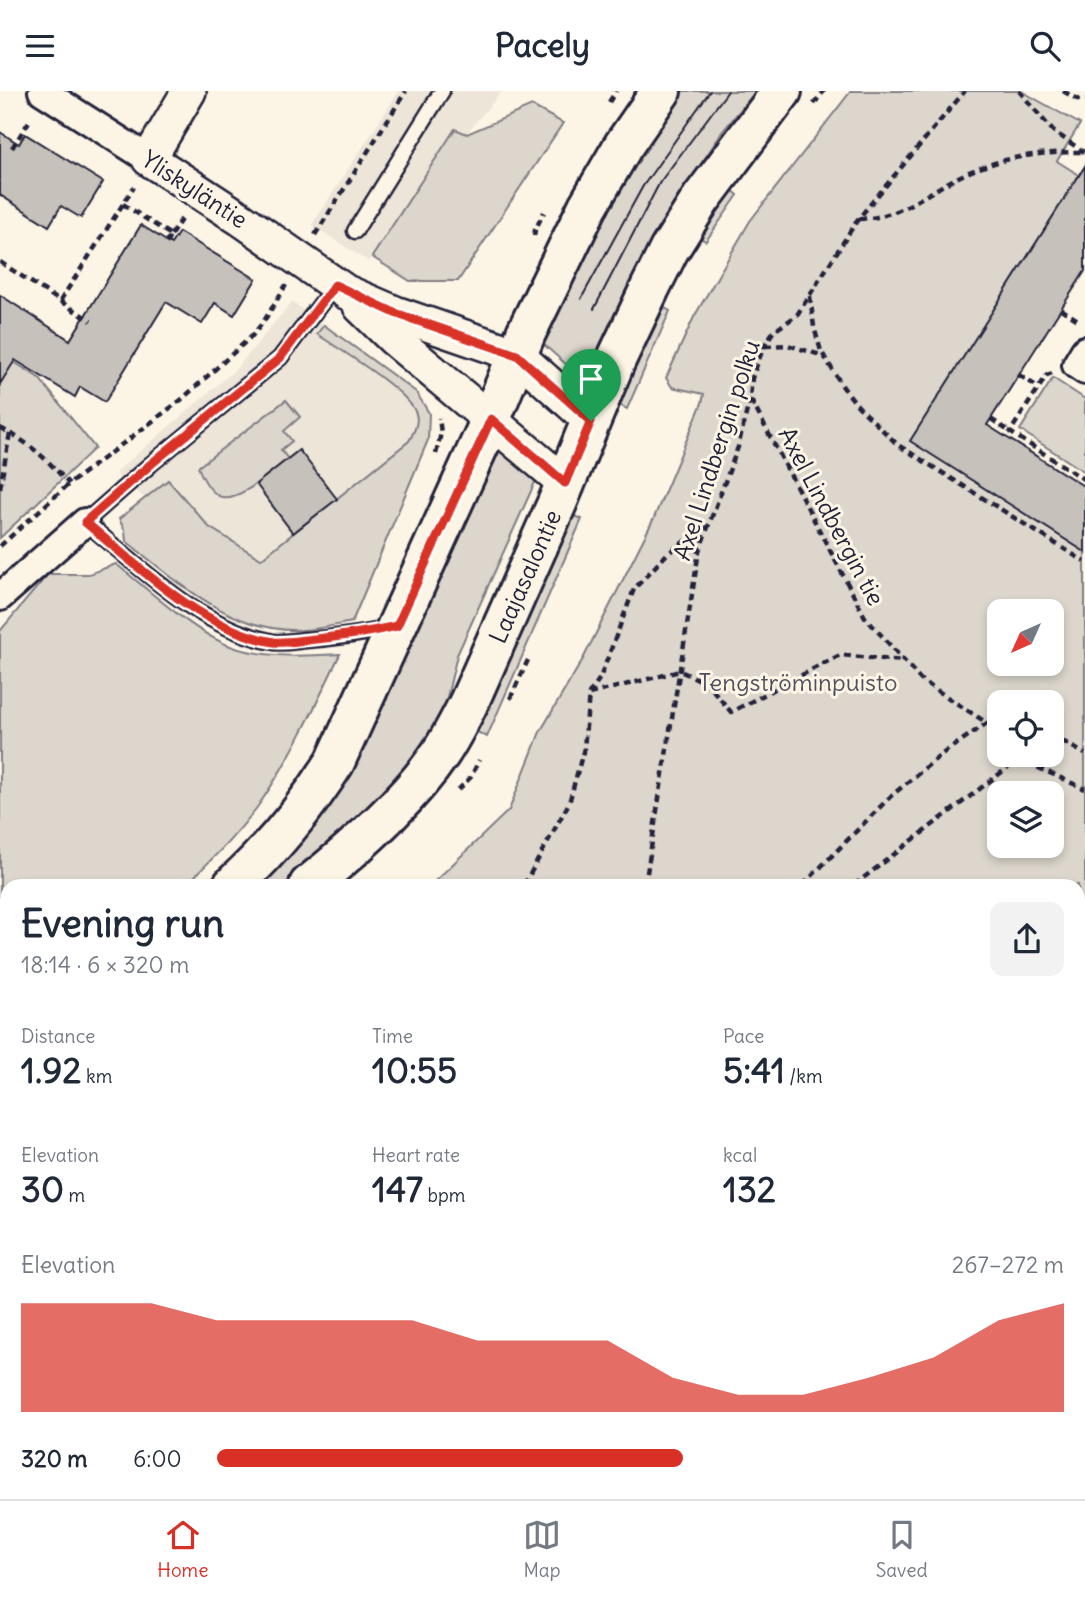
<!DOCTYPE html>
<meta charset="utf-8">
<style>
:root{--surface:#fff;--page:#f2f2f3;--text:#1f2937;--muted:#747a83;--line:#e0e1e3;--accent:#d93025}
body{margin:0;font-family:Delius,sans-serif;background:var(--page);color:var(--text);height:100vh;display:flex;flex-direction:column;font-size:26px;white-space:nowrap}
*{box-sizing:border-box;margin:0}
p{font-size:23px;color:var(--muted)}
.icon{flex:none;width:38px;height:38px;fill:none;stroke:currentColor;stroke-width:2;stroke-linecap:round;stroke-linejoin:round}
.map{position:relative;flex:1;overflow:hidden}
.side{position:absolute;left:0px;top:788px;width:1085px;height:621px;display:flex;flex-direction:column;background:var(--surface);border-radius:21px 21px 0 0;box-shadow:0 4px 10px #0003}
.side>*{flex:none}
.needle{width:46px;rotate:225deg}
.buttons{position:absolute;left:987px;top:508px;display:grid;gap:14px}
.buttons a{display:grid;place-items:center;width:77px;height:77px;border-radius:14px;background:var(--surface);box-shadow:0 4px 10px #0003;font-size:35px}
.pin{position:absolute;display:grid;place-items:center;width:60px;height:60px;color:#fff;margin:-72px -30px;border-radius:50% 50% 50% 0;rotate:-45deg;box-shadow:0 0 7px #0007}
.pin .icon{rotate:45deg}
.round{display:grid;place-items:center;flex:none;width:74px;height:74px;border-radius:14px;background:var(--page)}
.headline{display:flex;align-items:center;justify-content:space-between;height:119px;padding:0 21px}
h1{font-size:38px;font-weight:700;line-height:52px}
.figures{display:grid;grid-template-columns:repeat(3,1fr);gap:10px;height:119px;padding:7px 21px}
.figures div{display:grid;align-content:center}
.figures b{font-size:35px;font-weight:700}
.figures small{font-size:19px;font-weight:400}
.figures p{font-size:19px}
.chart{height:196px;padding:14px 21px}
.chart p{display:flex;justify-content:space-between}
.chart svg{width:100%;height:126px;margin-top:7px;fill:var(--accent);opacity:.7}
ul{padding:0 21px;list-style:none;font-size:23px}
li{display:grid;grid-template-columns:112px 84px 1fr;align-items:center;height:52px}
li i{height:18px;border-radius:9px;background:var(--accent)}
header{display:flex;justify-content:space-between;align-items:center;height:91px;padding:0 21px;background:var(--surface);font-size:32px;font-weight:700}
.tabs{display:flex;justify-content:space-around;align-items:center;height:98px;border-top:2px solid var(--line);background:var(--surface);font-size:19px;color:var(--muted)}
.tabs a{display:grid;justify-items:center;gap:4px}
.tabs .on{color:var(--accent)}
.map>svg:first-child{display:block}
.built{fill:#ece5d8}
.green{fill:#dcd6cc;stroke:#7f7c84;stroke-width:2;fill-rule:evenodd}
.water{fill:#b2adab;stroke:#78757e;stroke-width:2}
.building{fill:#c6c1bb;stroke:#22223b;stroke-width:2}
.lines{fill:none;stroke-linecap:round;stroke-linejoin:round}
.service-casing{stroke:#22223b;stroke-width:19}
.minor-casing{stroke:#22223b;stroke-width:32}
.tertiary-casing{stroke:#22223b;stroke-width:38}
.primary-casing{stroke:#22223b;stroke-width:44}
.path{stroke:#22223b;stroke-width:4.5;stroke-dasharray:7 5;stroke-linecap:butt}
.service{stroke:#fcf5e5;stroke-width:14}
.minor{stroke:#fcf5e5;stroke-width:26}
.tertiary{stroke:#fcf5e5;stroke-width:33}
.primary{stroke:#fcf5e5;stroke-width:38}
.tram{stroke:#22223b;stroke-width:2}
.route-casing{stroke:#fff;stroke-width:14}
.route{stroke:#d93025;stroke-width:9}
.labels{text-anchor:middle;dominant-baseline:central;stroke-width:6;stroke-linejoin:round;paint-order:stroke}
.street-label{font-size:24px;fill:#22223b;stroke:#fcf5e5}
.park-label{font-size:24px;fill:#504f5f;stroke:#fcf5e5}
</style>
<header><svg class="icon" aria-label="menu" viewBox="0 0 24 24"><path d="M4 6h16M4 12h16M4 18h16"/></svg>Pacely<svg class="icon" aria-label="search" viewBox="0 0 24 24"><circle cx="10" cy="10" r="6"/><path d="M15 15l6 6"/></svg></header>
<div class="map">
<svg width="1085" height="1408" viewBox="0 0 1085 1408">
<rect width="100%" height="100%" fill="#fcf5e5"/>
<filter id="ink" filterUnits="userSpaceOnUse"><feTurbulence type="fractalNoise" baseFrequency=".0143" numOctaves="2"/><feDisplacementMap in="SourceGraphic" scale="14" xChannelSelector="R" yChannelSelector="G"/><feConvolveMatrix kernelMatrix="1 2 1 2 8 2 1 2 1" color-interpolation-filters="sRGB"/></filter>
<g filter="url(#ink)">
<!-- built -->
<g class="built">
<path d="M399 0H502L466 43 455 38 369 171 312 134Z"/>
<path d="M292 211 416 301 421 344 330 534 134 399 115 382 235 279Z"/>
</g>
<!-- green -->
<g class="green">
<path d="M682 0H756L722 41 691 89 589 294 541 251 593 141 644 54Z"/>
<path d="M851 0H1021L1080 33 1057 70 1079 84 911 350 1085 461V1105L1078 1101V794H431L509 719 540 641 583 568 654 427 702 312 704 303 672 296 666 287 694 226 750 130ZM999 520H1052V572H999ZM999 611H1052V663H999ZM999 702H1052V754H999Z"/>
<path d="M532 15 563 32 458 190H410L372 166 455 38 467 43Z"/>
<path d="M732 99 738 104 706 150 699 147C703 125 715 113 732 99Z"/>
<path d="M663 216 670 220 627 318 615 312 652 229Z"/>
<path d="M324 234 416 301 429 322 428 349 352 531C336 534 320 538 304 539 233 543 178 491 126 450L125 440 119 428 168 389 209 436 261 468 409 350C414 341 420 330 415 320 404 297 340 259 317 243Z"/>
<path d="M0 262 39 287 95 357 0 447Z"/>
<path d="M1053 287 1085 308V381L1020 339Z"/>
<path d="M286 309 300 326 284 340 292 350 281 359 288 368C274 379 234 416 217 404 208 398 202 386 198 376Z"/>
<path d="M498 357 536 389 457 564 444 619 435 640 400 690 321 768 288 794H256Z"/>
<path d="M570 423 582 428 487 646 473 639Z"/>
<path d="M116 473C149 499 199 547 239 558 272 567 306 565 340 563 317 612 289 671 258 715 237 744 211 769 186 794H7V1014L0 1027V540L48 483H89Z"/>
<path d="M7 1103V1145L0 1159V1118Z"/>
<path d="M7 1252V1402H130L127 1408H0V1266Z"/>
</g>
<!-- water -->
<g class="water">
<path d="M1085 959V1408H703L700 1402H1078V964Z"/>
<path d="M479 1402H657L660 1408H474Z"/>
</g>
<!-- building -->
<g class="building">
<path d="M0 41 19 53 25 43 103 91 81 127 61 115 49 135 0 104Z"/>
<path d="M1085 75V180L987 334 1085 396V461L910 350Z"/>
<path d="M141 134 171 153 179 141 256 188 234 224 215 212 202 233 166 211 105 311 80 296 75 306 15 269 0 293V204L70 249Z"/>
<path d="M299 359 337 408 293 442 256 393Z"/>
</g>
<g class="lines">
<!-- service casing -->
<g class="service-casing">
<g id="service">
<path d="M355 140 442 0"/>
<path d="M335 194 280 267 151 373 85 431C140 476 202 539 274 551 284 552 296 550 306 549 335 547 363 543 391 537"/>
<path d="M138 1408 142 1402"/>
<path d="M444 1408 450 1402"/>
</g>
</g>
<!-- minor casing -->
<g class="minor-casing">
<g id="minor">
<path d="M42 0 149 68"/>
<path d="M1085 259 1076 274 1085 280"/>
<path d="M0 506 85 431"/>
</g>
</g>
<!-- tertiary casing -->
<g class="tertiary-casing">
<g id="tertiary">
<path d="M189 0 149 68 241 128 346 201 395 222 517 264 591 330"/>
<path d="M360 215 394 248 565 392"/>
</g>
</g>
<!-- primary casing -->
<g class="primary-casing">
<g id="primary">
<path d="M233 794C273 757 306 717 335 671L491 328 526 242 588 115 623 55 661 0"/>
<path id="s1" d="M309 794C354 758 407 712 440 663 451 647 460 629 469 611L558 410 616 269 650 197 669 159 701 108 782 0"/>
<path d="M0 1080 7 1067"/>
<path d="M0 1199 7 1184"/>
</g>
</g>
<!-- path -->
<g class="path">
<path d="M1019 0 1053 40 1084 61"/>
<path d="M1063 0 1077 8H1085"/>
<path d="M609 11 616 0"/>
<path d="M814 13 824 0"/>
<path d="M12 57 30 29"/>
<path d="M123 113 171 144 165 154"/>
<path d="M859 128C902 127 930 98 967 82 1006 65 1042 61 1084 61"/>
<path d="M171 144 182 127"/>
<path d="M315 144 406 0"/>
<path d="M534 145 535 139 544 121"/>
<path d="M0 171 60 210 134 96"/>
<path d="M810 205 814 236 821 260 843 296 858 315 898 354 1085 471"/>
<path d="M60 210 91 230"/>
<path d="M1061 218 1078 229"/>
<path d="M765 255 788 254 824 265"/>
<path d="M1052 282 1047 284 1010 341 1085 389"/>
<path d="M1019 284 1038 296"/>
<path d="M751 309 865 526 921 589 987 632"/>
<path d="M991 328 1010 341"/>
<path d="M0 337C29 351 48 369 69 393"/>
<path d="M436 363 441 342 439 327"/>
<path d="M0 397 10 342"/>
<path d="M0 455 69 393 181 309 252 245 264 230 286 194"/>
<path d="M589 603 680 580 707 592 731 621 840 564 903 570"/>
<path d="M510 608 528 569"/>
<path d="M1052 644 1085 663"/>
<path d="M458 699 471 686 479 669"/>
<path d="M524 794 569 712 584 657 589 603 600 587 634 498 667 463 709 433"/>
<path d="M645 794 699 460 738 356 750 307 752 287 764 255 773 241 797 224 858 128 965 0"/>
<path d="M803 794 891 705 942 663 987 632 999 633"/>
<path d="M854 794 1019 668 1085 698"/>
<path d="M32 1408 36 1402"/>
</g>
<!-- service -->
<use href="#service" class="service"/>
<!-- minor -->
<use href="#minor" class="minor"/>
<!-- tertiary -->
<use href="#tertiary" class="tertiary"/>
<!-- primary -->
<use href="#primary" class="primary"/>
<!-- tram -->
<g class="tram">
<path d="M581 208 643 95 710 0"/>
<path d="M594 218 660 91 728 0"/>
</g>
</g>
</g>
<g class="lines" filter="url(#ink)">
<!-- route casing -->
<g class="route-casing">
<path id="route" d="M335 194 395 222 517 264 591 330 565 392 491 328 397 535C366 542 337 546 306 549 296 550 284 552 274 551 202 539 139 476 85 431L151 373 280 267Z"/>
</g>
<!-- route -->
<use href="#route" class="route"/>
</g>
<g class="labels">
<!-- street labels -->
<g class="street-label">
<text transform="translate(195 98) rotate(33)">Yliskyläntie</text>
<text transform="translate(716 359) rotate(-72)">Axel Lindbergin polku</text>
<text transform="translate(832 425) rotate(62)">Axel Lindbergin tie</text>
<text stroke="none"><textPath href="#s1" startOffset="383">Laajasalontie</textPath></text>
</g>
<!-- park labels -->
<g class="park-label">
<text x="798" y="591">Tengströminpuisto</text>
</g>
</g>
</svg>
<div class="buttons">
<a><svg class="needle" viewBox="-14 -14 28 28"><path d="M0-13l5 13h-10z" fill="#e53935"/><path d="M0 13l5-13h-10z" fill="#747a83"/></svg></a>
<a><svg class="icon" aria-label="locate" viewBox="0 0 24 24"><circle cx="12" cy="12" r="6"/><path d="M12 2v4M12 18v4M2 12h4M18 12h4"/></svg></a>
<a><svg class="icon" aria-label="layers" viewBox="0 0 24 24"><path d="M12 4l9 5-9 5-9-5zM3 14l9 5 9-5"/></svg></a>
</div>
<div class="pin" style="left:591px;top:330px;background:#1e9e55"><svg class="icon" aria-label="arrive" viewBox="0 0 24 24"><path d="M6 21V4h12l-3 4 3 4H6"/></svg></div>
<section class="side">
<div class="headline"><div><h1>Evening run</h1><p>18:14 · 6 × 320 m</p></div><a class="round"><svg class="icon" aria-label="share" viewBox="0 0 24 24"><path d="M12 15V3M7 8l5-5 5 5M5 13v7h14v-7"/></svg></a></div>
<div class="figures">
<div><p>Distance</p><b>1.92<small> km</small></b></div>
<div><p>Time</p><b>10:55</b></div>
<div><p>Pace</p><b>5:41<small> /km</small></b></div>
</div>
<div class="figures">
<div><p>Elevation</p><b>30<small> m</small></b></div>
<div><p>Heart rate</p><b>147<small> bpm</small></b></div>
<div><p>kcal</p><b>132</b></div>
</div>
<div class="chart"><p><span>Elevation</span>267–272 m</p>
<svg viewBox="0 0 160 44" preserveAspectRatio="none"><path d="M0 44V6L10 6L20 6L30 12L40 12L50 12L60 12L70 19L80 19L90 19L100 32L110 38L120 38L130 32L140 25L150 12L160 6V44z"/></svg>
</div>
<ul>
<li><b>320 m</b>6:00<i style="width:55%"></i></li>
</ul>
</section>
</div>
<nav class="tabs">
<a class="on"><svg class="icon" aria-label="home" viewBox="0 0 24 24"><path d="M3 11l9-7 9 7M6 9v11h12V9"/></svg>Home</a>
<a><svg class="icon" aria-label="map" viewBox="0 0 24 24"><path d="M3 6l6-2 6 2 6-2v14l-6 2-6-2-6 2zM9 4v14M15 6v14"/></svg>Map</a>
<a><svg class="icon" aria-label="saved" viewBox="0 0 24 24"><path d="M7 4h10v16l-5-4-5 4z"/></svg>Saved</a>
</nav>
